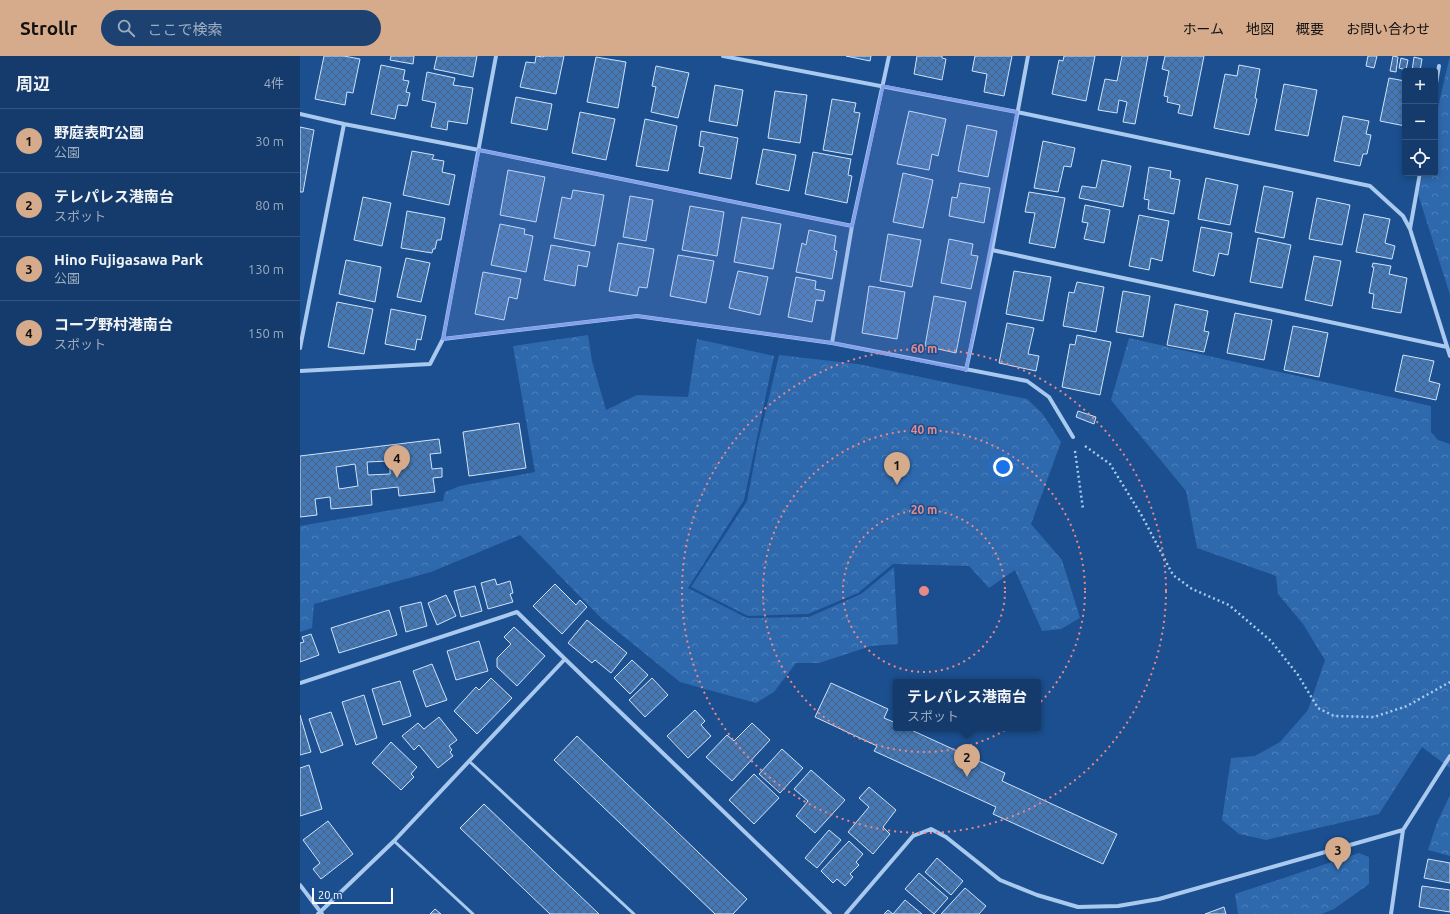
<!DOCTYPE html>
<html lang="ja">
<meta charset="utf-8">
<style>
:root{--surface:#143b6b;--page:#1d4271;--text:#f1f3f6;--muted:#9dadc1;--line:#33557e;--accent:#d6ab8b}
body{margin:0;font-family:Ubuntu,"Noto Sans JP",sans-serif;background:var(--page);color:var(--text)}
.controls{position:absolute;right:12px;top:12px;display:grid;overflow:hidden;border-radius:4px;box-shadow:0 2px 6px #0003}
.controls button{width:36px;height:36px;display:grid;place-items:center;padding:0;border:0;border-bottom:1px solid var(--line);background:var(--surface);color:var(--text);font:20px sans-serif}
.scale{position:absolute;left:12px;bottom:10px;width:81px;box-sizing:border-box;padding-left:4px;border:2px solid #fff;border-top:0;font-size:11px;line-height:14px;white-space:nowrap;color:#fff;-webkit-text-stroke:3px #1b4f8f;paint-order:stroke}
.you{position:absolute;left:703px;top:411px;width:14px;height:14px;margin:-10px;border:3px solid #fff;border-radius:50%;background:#1a73e8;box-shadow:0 0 0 6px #1a73e833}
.badge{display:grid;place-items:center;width:26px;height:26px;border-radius:50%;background:var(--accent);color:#111;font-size:13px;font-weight:700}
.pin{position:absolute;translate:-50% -33px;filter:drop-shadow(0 1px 2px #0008)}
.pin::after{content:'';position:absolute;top:21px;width:14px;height:12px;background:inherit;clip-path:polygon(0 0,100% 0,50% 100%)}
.popup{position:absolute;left:593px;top:623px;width:148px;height:52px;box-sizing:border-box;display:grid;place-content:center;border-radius:4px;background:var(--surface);filter:drop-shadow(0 1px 3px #0005);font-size:13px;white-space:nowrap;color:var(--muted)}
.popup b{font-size:15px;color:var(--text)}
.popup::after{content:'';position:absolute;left:50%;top:100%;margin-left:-8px;border:8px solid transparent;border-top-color:var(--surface)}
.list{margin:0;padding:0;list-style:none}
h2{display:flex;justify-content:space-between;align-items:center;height:52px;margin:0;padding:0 16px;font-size:17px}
h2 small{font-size:13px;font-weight:400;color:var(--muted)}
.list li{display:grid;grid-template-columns:26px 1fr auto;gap:12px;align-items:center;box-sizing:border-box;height:64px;padding:0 16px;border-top:1px solid var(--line)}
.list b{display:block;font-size:15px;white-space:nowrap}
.list p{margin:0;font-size:13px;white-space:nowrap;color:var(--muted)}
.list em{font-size:13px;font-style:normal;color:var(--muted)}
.icon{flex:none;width:22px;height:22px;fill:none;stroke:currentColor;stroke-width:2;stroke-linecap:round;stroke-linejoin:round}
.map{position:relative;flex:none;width:1150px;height:858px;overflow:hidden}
header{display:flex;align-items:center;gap:24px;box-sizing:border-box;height:56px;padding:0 20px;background:var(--accent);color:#111}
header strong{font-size:19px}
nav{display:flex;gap:22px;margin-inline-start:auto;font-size:14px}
.search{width:280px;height:36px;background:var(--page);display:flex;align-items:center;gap:10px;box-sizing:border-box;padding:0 14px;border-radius:22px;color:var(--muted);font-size:15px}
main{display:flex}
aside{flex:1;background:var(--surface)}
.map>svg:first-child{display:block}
.forest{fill:url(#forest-crowns)}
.building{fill:url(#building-cross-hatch);stroke:#cfe3fa;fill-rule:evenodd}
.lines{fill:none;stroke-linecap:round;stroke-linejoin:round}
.path{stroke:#a9c9ee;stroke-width:2.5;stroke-dasharray:2 3;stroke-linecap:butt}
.service{stroke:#a9c9ee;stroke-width:3}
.minor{stroke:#a9c9ee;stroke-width:4}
.marked{fill:#839eea;fill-opacity:0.2;stroke:#839eea;stroke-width:3;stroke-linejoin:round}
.ring{fill:none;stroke:#e88989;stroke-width:2;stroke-dasharray:2 4}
.centre{fill:#e88989;stroke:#1b4f8f;stroke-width:2}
.ring-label{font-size:12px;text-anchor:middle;font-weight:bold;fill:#e88989;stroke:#1b4f8f;stroke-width:3;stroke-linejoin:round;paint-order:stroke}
</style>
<header>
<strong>Strollr</strong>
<div class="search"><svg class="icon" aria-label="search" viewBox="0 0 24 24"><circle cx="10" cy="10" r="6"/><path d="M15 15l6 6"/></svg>ここで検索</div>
<nav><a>ホーム</a><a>地図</a><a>概要</a><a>お問い合わせ</a></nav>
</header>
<main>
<aside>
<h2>周辺<small>4件</small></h2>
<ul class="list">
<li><span class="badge">1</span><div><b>野庭表町公園</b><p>公園</p></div><em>30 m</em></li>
<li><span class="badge">2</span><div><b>テレパレス港南台</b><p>スポット</p></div><em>80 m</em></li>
<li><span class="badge">3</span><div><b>Hino Fujigasawa Park</b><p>公園</p></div><em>130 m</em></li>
<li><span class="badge">4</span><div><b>コープ野村港南台</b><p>スポット</p></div><em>150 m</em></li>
</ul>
</aside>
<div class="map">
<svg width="1150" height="858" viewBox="0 0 1150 858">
<defs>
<pattern id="forest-crowns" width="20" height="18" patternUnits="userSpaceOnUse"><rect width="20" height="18" fill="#2e69ad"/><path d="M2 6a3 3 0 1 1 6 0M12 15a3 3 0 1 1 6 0" fill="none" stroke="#4d80b9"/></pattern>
<pattern id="building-cross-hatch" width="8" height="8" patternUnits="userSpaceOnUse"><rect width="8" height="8" fill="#4478b7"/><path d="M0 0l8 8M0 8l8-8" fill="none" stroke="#486282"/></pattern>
</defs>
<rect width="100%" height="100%" fill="#1b4f8f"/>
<!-- forest -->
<path class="forest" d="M1150 0V239L1118 138 1123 117H1135V64Z
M288 279 292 305 306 354 337 339 388 341 397 283 474 300 444 444 388 532 447 562 509 561 561 538 594 511 598 588 571 590 519 607H496L474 636 456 647 380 626 301 562 220 479 131 516 14 548 12 572 0 576V470L143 445 145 436 160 430 235 416 213 290Z
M829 282 1131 350V376L1138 384 1150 388V712L1122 691 1079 758 966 784 939 778 922 764 931 702 955 700 980 686 1008 654 1025 604 1003 568 978 538 976 520 897 492 886 435 811 344Z
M479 299 558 308 727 343 742 357 761 386 731 468 762 504 780 562 761 573 742 575 715 514 689 532 669 510 593 508 558 537 508 558 448 560 391 531 447 445 458 387Z
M1150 739V800L1128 794 1136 769Z
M1059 797 1069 801V828L1034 853 1022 858H938L935 838Z"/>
<!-- building -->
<path class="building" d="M24 0H44L60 3 53 37 47 36 45 49 15 43Z
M91 0H114L113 8 90 4Z
M137 0H177L173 21 134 13Z
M236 0 243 1 244 0H264L256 38 220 31 226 6 235 7Z
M546 0H571L570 5Z
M617 0H642V2L646 3 642 24 614 18Z
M675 0H712L704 40 684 36 687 18 672 15Z
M764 0H795L786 45 752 38 759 4 763 5Z
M822 0H848L835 68 823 66 827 46 819 44 817 57 798 54 805 23 817 25Z
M865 0H904L892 60 878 57 880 49 867 46 868 41 864 40 869 15 862 13Z
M1068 0H1077L1074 12 1066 10Z
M1093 0 1098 1 1096 16 1090 15Z
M296 1 326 6 318 52 287 46Z
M1114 1 1122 3 1120 15H1112Z
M1101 2 1108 4 1106 14 1099 12Z
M81 9 105 14 103 24 109 25 106 36 110 37 107 50 98 49 95 63 71 58Z
M939 9 960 13 955 42 957 43 949 79 914 72 925 18 937 20Z
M356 10 389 17 378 62 351 56 356 31 352 30Z
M127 16 155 22 153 29 173 32 167 68 148 65 147 74 131 71 136 47 122 44Z
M1089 22 1105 25V70L1080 65Z
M984 28 1017 34 1008 80 975 74Z
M415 29 443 34 437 70 409 65Z
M475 35 507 39 500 87 468 82Z
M216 41 252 48 247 74 211 67Z
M532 43 556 47 554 56 560 57 552 99 523 94Z
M609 55 646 63 638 100 632 98 629 114 597 108Z
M280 56 315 63 306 104 272 97Z
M1043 60 1069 65 1066 78 1071 79 1067 98H1063L1060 110 1034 105Z
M345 63 377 70 368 115 336 110Z
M667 69 697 75 688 121 658 115Z
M0 71 14 74 3 136H0Z
M401 75 438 82 431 123 399 117 404 91 399 90Z
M743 85 775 92 771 111 764 110 758 136 734 132Z
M463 93 496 99 489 135 456 128Z
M112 95 134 99 132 103 144 105 142 116 155 119 149 149 103 139Z
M513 96 551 103 548 119 552 120 547 147 505 138Z
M802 104 831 110 823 151 779 142 782 130 796 132Z
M849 111 871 115 870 122 880 124 874 158 848 153 849 144 844 143Z
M208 114 245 121 236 166 200 159Z
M603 117 633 124 623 172 593 166Z
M906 122 938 129 930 169 898 163Z
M660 127 690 132 684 167 649 160 652 141 657 142Z
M964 130 993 136 984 182 955 176Z
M273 134 304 139 295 190 254 182 262 141 271 143Z
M729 136 765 142 755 192 729 187 735 157 725 156Z
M330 140 353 144 346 185 323 181Z
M63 141 91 147 82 190 54 184Z
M1017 142 1050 149 1042 189 1009 183Z
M785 149 810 154 804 187 784 183 788 167 782 166Z
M390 150 424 156 417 200 382 194Z
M107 155 145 162 141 184H137L135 193H133L132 197 101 192Z
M1064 158 1090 163 1085 187 1095 190 1092 203 1056 196Z
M839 159 869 165 862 205 851 202 849 214 829 210Z
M442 161 481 168 473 213 434 206Z
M200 168 225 173 224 178 233 180 226 216 191 209Z
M901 171 932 177 928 199 919 197 914 220 893 215Z
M509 174 536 180 534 194 537 195 532 223 496 216 502 187 506 189Z
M588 178 621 184 612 231 580 225Z
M958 182 991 189 982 232 950 226Z
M649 183 673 188 671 199 678 200 671 233 641 227Z
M318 187 354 193 347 232 339 231 337 240 309 235Z
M251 189 290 196 287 211 278 209 275 230 244 224Z
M378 199 414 205 406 247 370 240Z
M1014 200 1041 205 1032 250 1005 244Z
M106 202 130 207 121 246 97 241Z
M46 204 81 211 75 246 39 238Z
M1073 207 1091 210 1089 218 1107 222 1101 257 1072 252 1074 238 1069 237 1074 211H1072Z
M438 215 468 221 460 259 429 252Z
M714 215 751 221 743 265 706 258Z
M183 216 221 223 217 243 209 241 204 264 175 258Z
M496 221 516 225 515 233 525 235 523 245 516 244 512 266 488 261Z
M777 226 804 231 796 276 763 270 769 236 774 237Z
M569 230 605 236 597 283 562 277Z
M823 235 850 240 843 281 816 276Z
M634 240 666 246 656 297 625 290Z
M37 246 73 253 64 298 28 291Z
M875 248 908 255 904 275 909 276 904 296 867 289Z
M91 253 126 260 121 284 117 283 115 294 85 288Z
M935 257 972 264 964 304 927 297Z
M707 267 734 272 728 298 739 300 736 315 699 307Z
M993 270 1028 277 1019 321 984 314Z
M777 279 811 286 800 339 762 331 770 288 775 289Z
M1103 299 1134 305 1129 325 1140 328 1136 344 1095 335Z
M778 355 796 361 794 368 776 361Z
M219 367 226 412 169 420 163 376Z
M139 383 141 397 130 398 132 413 142 412V421L133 422 135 436 99 440 98 431 71 434 72 449 31 453 30 441 15 443 17 459 0 461V400ZM90 405V418L68 419 67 406ZM55 408 58 430 39 433 36 411Z
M195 523 197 529 210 525 213 537 210 538 213 546 188 553 181 527Z
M255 528 276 549 280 544 287 551 262 578 233 550Z
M175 530 182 555 161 561 154 535Z
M146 539 156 560 137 569 128 547Z
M121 546 127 570 106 576 100 551Z
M89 554 97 579 39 597 31 572Z
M287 564 327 597 311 617 295 604 292 607 268 587Z
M214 571 245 600 217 630 197 611V602L211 588 204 581Z
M11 578 19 599 0 606V587L4 586 2 581Z
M179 585 188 615 156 624 147 595Z
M332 604 348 619 330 638 314 622Z
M132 608 147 644 126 651 113 615Z
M191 622 212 642 177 678 154 655 176 631 179 634Z
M352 622 368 639 345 661 329 644Z
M100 625 111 660 83 669 72 633Z
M531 627 588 653 584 662 596 667V672H607L705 717 702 725 817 778 803 808 693 758 696 751 574 695 577 690 515 661Z
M64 639 77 682 56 689 42 646Z
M395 654 405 665 401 669 411 680 388 702 367 680Z
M31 656 43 689 21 697 9 663Z
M0 659 11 696 0 699Z
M139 661 157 684 149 690 152 694 150 696 153 700 138 712 119 689 114 694 102 680 118 667 124 673Z
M452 667 470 684 432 725 406 701 427 679 434 685Z
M277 680 447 843 433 858H415L254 704Z
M91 686 117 711 111 718 114 721 101 734 72 707Z
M482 693 503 712 480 737 459 718Z
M9 709 22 753 0 760V712Z
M511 714 545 744 515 777 496 760 508 745 494 733Z
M454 718 479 742 454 768 429 744Z
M569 731 596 754 583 771 590 778 573 798 548 776 569 751 559 742Z
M184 748 299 858H250L160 772Z
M28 765 53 798 21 823 13 813 20 807 3 784Z
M529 774 541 784 517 812 505 802Z
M549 785 563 798 556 806 559 809 550 818 553 821 545 830 537 823 533 827 521 815Z
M637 802 663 825 651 839 625 816Z
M1128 803 1150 807V827L1124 822Z
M619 817 648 842 634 858 605 833Z
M1122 830 1150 834V856L1119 851Z
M665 832 686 850 679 858H641Z
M605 844 622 858H584L588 854 593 858Z
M924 851 926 858H905Z
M135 853 141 858H130Z"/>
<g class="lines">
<!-- path -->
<path class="path" d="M785 390 810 408 842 460 873 519 892 533 929 549 971 585 998 619 1018 652 1034 660 1074 661 1107 650 1150 626
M775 395 783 453"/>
<!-- service -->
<path class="service" d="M170 706 334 858
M94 785 173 858"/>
<!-- minor -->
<path class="minor" d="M423 0 717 56 1070 130 1103 160 1110 173 1150 300
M1135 33 1139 10
M0 58 44 68 179 94 552 170
M1110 173 1120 117
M692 194 1147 291
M143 283 337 260 532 287 727 325 749 341 773 381
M532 287 552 170 589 0
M0 292 44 68
M666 314 692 194 728 0
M0 315 130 308 143 283 196 0
M265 603 530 858
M0 627 217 556 265 603 94 785 18 858
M0 829 22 858
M546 858 613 780 631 773 646 781 700 824 737 839 778 851 818 850 859 843 1103 774
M1091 858 1103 774 1150 700"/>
</g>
<!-- marked area -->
<path class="marked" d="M583 30 717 56 666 314 532 287 337 260 143 283 179 94 552 170Z"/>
<!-- distance rings -->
<g class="ring">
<circle cx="624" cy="535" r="81"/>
<circle cx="624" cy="535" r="161"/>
<circle cx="624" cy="535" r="242"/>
</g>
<circle cx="624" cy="535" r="6" class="centre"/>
<g class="ring-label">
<text x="624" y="297">60 m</text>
<text x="624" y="378">40 m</text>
<text x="624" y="458">20 m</text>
</g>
</svg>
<div class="controls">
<button>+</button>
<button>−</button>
<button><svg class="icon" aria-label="locate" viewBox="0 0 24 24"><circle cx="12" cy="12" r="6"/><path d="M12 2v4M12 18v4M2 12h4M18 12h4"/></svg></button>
</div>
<div class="scale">20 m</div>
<div class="you"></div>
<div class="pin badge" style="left:597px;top:429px">1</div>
<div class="pin badge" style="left:667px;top:721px">2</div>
<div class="popup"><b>テレパレス港南台</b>スポット</div>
<div class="pin badge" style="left:1038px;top:814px">3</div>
<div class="pin badge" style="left:97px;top:422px">4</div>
</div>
</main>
